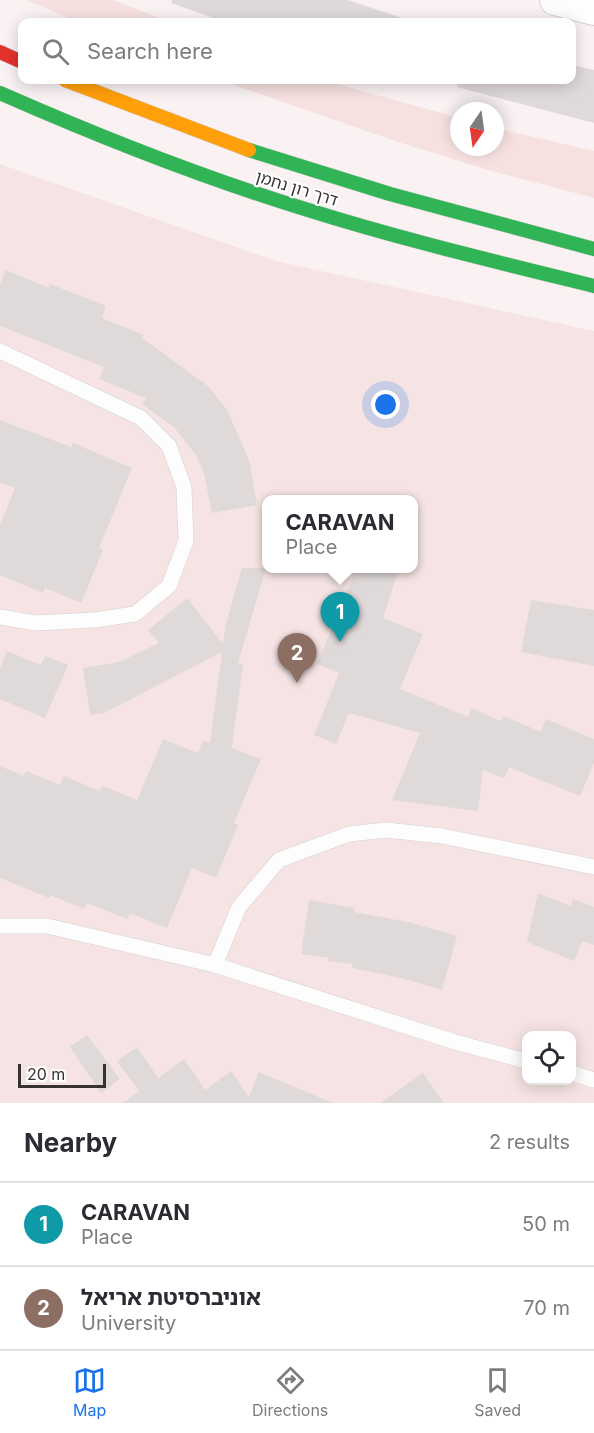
<!DOCTYPE html>
<meta charset="utf-8">
<style>
:root{--surface:#fff;--page:#f2f2f3;--text:#2b2b33;--muted:#7c7c81;--line:#e1e1e2;--accent:#1a73e8}
body{margin:0;font-family:Inter,"Noto Sans Hebrew",sans-serif;background:var(--page);color:var(--text)}
.controls{position:absolute;right:18px;bottom:18px;display:grid;overflow:hidden;border-radius:12px;box-shadow:0 3px 15px #0003}
.controls button{width:54px;height:54px;display:grid;place-items:center;padding:0;border:0;border-bottom:2px solid var(--line);background:var(--surface);color:var(--text);font:30px sans-serif}
.compass{position:absolute;left:450px;top:102px;width:54px;height:54px;border-radius:50%;background:var(--surface);box-shadow:0 3px 15px #0003;rotate:193deg}
.scale{position:absolute;left:18px;bottom:15px;width:88px;box-sizing:border-box;padding-left:6px;border:3px solid #373130;border-top:0;font-size:16px;line-height:21px;white-space:nowrap;color:#373130;-webkit-text-stroke:4px #fff;paint-order:stroke}
.you{position:absolute;left:386px;top:405px;width:21px;height:21px;margin:-15px;border:4px solid #fff;border-radius:50%;background:#1a73e8;box-shadow:0 0 0 9px #1a73e833}
.badge{display:grid;place-items:center;width:39px;height:39px;border-radius:50%;background:var(--accent);color:#fff;font-size:20px;font-weight:700}
.pin{position:absolute;translate:-50% -50px;filter:drop-shadow(0 2px 3px #0008)}
.pin::after{content:'';position:absolute;top:32px;width:21px;height:18px;background:inherit;clip-path:polygon(0 0,100% 0,50% 100%)}
.popup{position:absolute;left:262px;top:495px;width:156px;height:78px;box-sizing:border-box;display:grid;place-content:center;border-radius:12px;background:var(--surface);filter:drop-shadow(0 2px 4px #0005);font-size:20px;white-space:nowrap;color:var(--muted)}
.popup b{font-size:22px;color:var(--text)}
.popup::after{content:'';position:absolute;left:50%;top:100%;margin-left:-12px;border:12px solid transparent;border-top-color:var(--surface)}
.list{margin:0;padding:0;list-style:none}
h2{display:flex;justify-content:space-between;align-items:center;height:78px;margin:0;padding:0 24px;font-size:26px}
h2 small{font-size:20px;font-weight:400;color:var(--muted)}
.list li{display:grid;grid-template-columns:39px 1fr auto;gap:18px;align-items:center;box-sizing:border-box;height:84px;padding:0 24px;border-top:2px solid var(--line)}
.list b{display:block;font-size:22px;white-space:nowrap}
.list p{margin:0;font-size:20px;white-space:nowrap;color:var(--muted)}
.list em{font-size:20px;font-style:normal;color:var(--muted)}
.icon{flex:none;width:33px;height:33px;fill:none;stroke:currentColor;stroke-width:2;stroke-linecap:round;stroke-linejoin:round}
.map{position:relative;flex:none;width:594px;height:1103px;overflow:hidden}
.search{position:absolute;background:var(--surface);box-shadow:0 3px 15px #0003;left:18px;right:18px;top:18px;height:66px;display:flex;align-items:center;gap:15px;box-sizing:border-box;padding:0 21px;border-radius:12px;color:var(--muted);font-size:22px}
.sheet{height:246px;background:var(--surface)}
nav{display:flex;justify-content:space-around;align-items:center;box-sizing:border-box;height:84px;border-top:2px solid var(--line);background:var(--surface);font-size:16px;color:var(--muted)}
nav a{display:grid;justify-items:center;gap:3px}
nav .on{color:var(--accent)}
.map>svg:first-child{display:block}
.built{fill:#f6e4e4;fill-rule:evenodd}
.green{fill:#f6e0e0}
.building{fill:#e0d9d9}
.lines{fill:none;stroke-linecap:round;stroke-linejoin:round}
.lane-casing{stroke:#d7d0d0;stroke-width:16}
.street-casing{stroke:#d7d0d0;stroke-width:32}
.fast-casing{stroke:#d7d0d0;stroke-width:15}
.slow-casing{stroke:#d7d0d0;stroke-width:15}
.jam-casing{stroke:#d7d0d0;stroke-width:15}
.lane{stroke:#fefdfd;stroke-width:15}
.street{stroke:#fefdfd;stroke-width:30}
.fast{stroke:#30b455;stroke-width:14}
.slow{stroke:#ff9f0a;stroke-width:14}
.jam{stroke:#e5322d;stroke-width:14}
.labels{text-anchor:middle;dominant-baseline:central;stroke-width:4.5;stroke-linejoin:round;paint-order:stroke}
.street-label{font-size:16px;fill:#373130;stroke:#fff}
</style>
<div class="map">
<svg width="594" height="1103" viewBox="0 0 594 1103">
<rect width="100%" height="100%" fill="#faf2f2"/>
<!-- built -->
<path class="built" d="M0 164 276 261 594 331V1103H0ZM266 500H413V568H266ZM526 1036H572V1080H526Z"/>
<!-- green -->
<path class="green" d="M26 0H113L169 22H78Z
M220 80H323L459 118V147H495V128L594 151V198L488 170 395 141Z"/>
<!-- building -->
<path class="building" d="M172 0H348L402 18 401 22H225L171 3Z
M572 65 594 70V123L457 87 458 80H572Z
M6 270 49 288 50 284 106 306 102 318 144 335 142 338 208 386 227 410 249 460 257 505 212 513 204 473 196 455 174 427 142 404 146 398 99 379 104 367 0 326V284Z
M0 420 71 447 73 443 132 468 99 548 103 550 81 603 45 588 43 593 0 575V525L15 488 0 482Z
M242 568H266L238 663 243 664 232 748 261 759 234 823 238 825 216 878 192 868 167 928 130 913 127 919 87 903 84 909 50 895 49 898 0 878V766L24 776 26 771 60 785 64 776 100 791 102 786 137 800 163 739 198 753 203 740 210 743 222 652 104 713 90 715 83 668 119 662 159 643 148 630 187 598 223 644 226 624Z
M357 568H399L383 618 423 634 400 689 468 717 471 708 501 721 503 716 541 732 546 719 594 739V763L580 796 509 767 504 778 483 770 478 811 392 800 420 733 349 713 336 744 314 735 339 673 317 664Z
M531 600 594 610V666L521 652Z
M7 651 41 665 45 656 68 665 45 718 0 699V668Z
M538 893 570 906 573 899 594 907V945L582 941 574 961 527 942Z
M309 900 355 908 354 912 408 922 457 936 442 990 401 978 352 968 353 964 328 961 329 958 301 954Z
M87 1035 120 1079 101 1093 70 1047Z
M137 1047 158 1078 184 1059 205 1090 231 1071 249 1097 259 1072 333 1103H123L139 1091 117 1061Z
M423 1073 444 1103H380Z"/>
<g class="lines">
<!-- lane casing -->
<g class="lane-casing">
<path id="lane" d="M0 351 141 418 169 446 184 487 186 541 169 586 135 614 95 620 35 623 0 617
M0 926H47L215 965 455 1042 526 1061
M215 965 239 907 279 860 349 834 386 830 442 836 594 867
M572 1073 594 1080"/>
</g>
<!-- street casing -->
<g class="street-casing">
<path id="street" d="M555 0 594 10"/>
</g>
<!-- fast casing -->
<g class="fast-casing">
<path id="fast" d="M0 93C100 137 201 177 305 209 400 239 497 262 594 286
M249 150 390 194 594 249"/>
</g>
<!-- slow casing -->
<g class="slow-casing">
<path id="slow" d="M65 80 249 150"/>
</g>
<!-- jam casing -->
<g class="jam-casing">
<path id="jam" d="M0 52 22 62"/>
</g>
<!-- lane -->
<use href="#lane" class="lane"/>
<!-- street -->
<use href="#street" class="street"/>
<!-- fast -->
<use href="#fast" class="fast"/>
<!-- slow -->
<use href="#slow" class="slow"/>
<!-- jam -->
<use href="#jam" class="jam"/>
</g>
<g class="labels">
<!-- street labels -->
<g class="street-label">
<text transform="translate(297 188) rotate(17)">דרך רון נחמן</text>
</g>
</g>
</svg>
<div class="controls">
<button><svg class="icon" aria-label="locate" viewBox="0 0 24 24"><circle cx="12" cy="12" r="6"/><path d="M12 2v4M12 18v4M2 12h4M18 12h4"/></svg></button>
</div>
<svg class="compass" viewBox="-18 -18 36 36"><path d="M0-13l5 13h-10z" fill="#e53935"/><path d="M0 13l5-13h-10z" fill="#7c7c81"/></svg>
<div class="scale">20 m</div>
<div class="you"></div>
<div class="pin badge" style="left:340px;top:642px;background:#0f9aa8">1</div>
<div class="popup"><b>CARAVAN</b>Place</div>
<div class="pin badge" style="left:297px;top:683px;background:#8d6e63">2</div>
<div class="search"><svg class="icon" aria-label="search" viewBox="0 0 24 24"><circle cx="10" cy="10" r="6"/><path d="M15 15l6 6"/></svg>Search here</div>
</div>
<section class="sheet">
<h2>Nearby<small>2 results</small></h2>
<ul class="list">
<li><span class="badge" style="background:#0f9aa8">1</span><div><b>CARAVAN</b><p>Place</p></div><em>50 m</em></li>
<li><span class="badge" style="background:#8d6e63">2</span><div><b>אוניברסיטת אריאל</b><p>University</p></div><em>70 m</em></li>
</ul>
</section>
<nav>
<a class="on"><svg class="icon" aria-label="map" viewBox="0 0 24 24"><path d="M3 6l6-2 6 2 6-2v14l-6 2-6-2-6 2zM9 4v14M15 6v14"/></svg>Map</a>
<a><svg class="icon" aria-label="directions" viewBox="0 0 24 24"><path d="M12 3l9 9-9 9-9-9zM9 14v-3h6M13 9l2 2-2 2"/></svg>Directions</a>
<a><svg class="icon" aria-label="saved" viewBox="0 0 24 24"><path d="M7 4h10v16l-5-4-5 4z"/></svg>Saved</a>
</nav>
